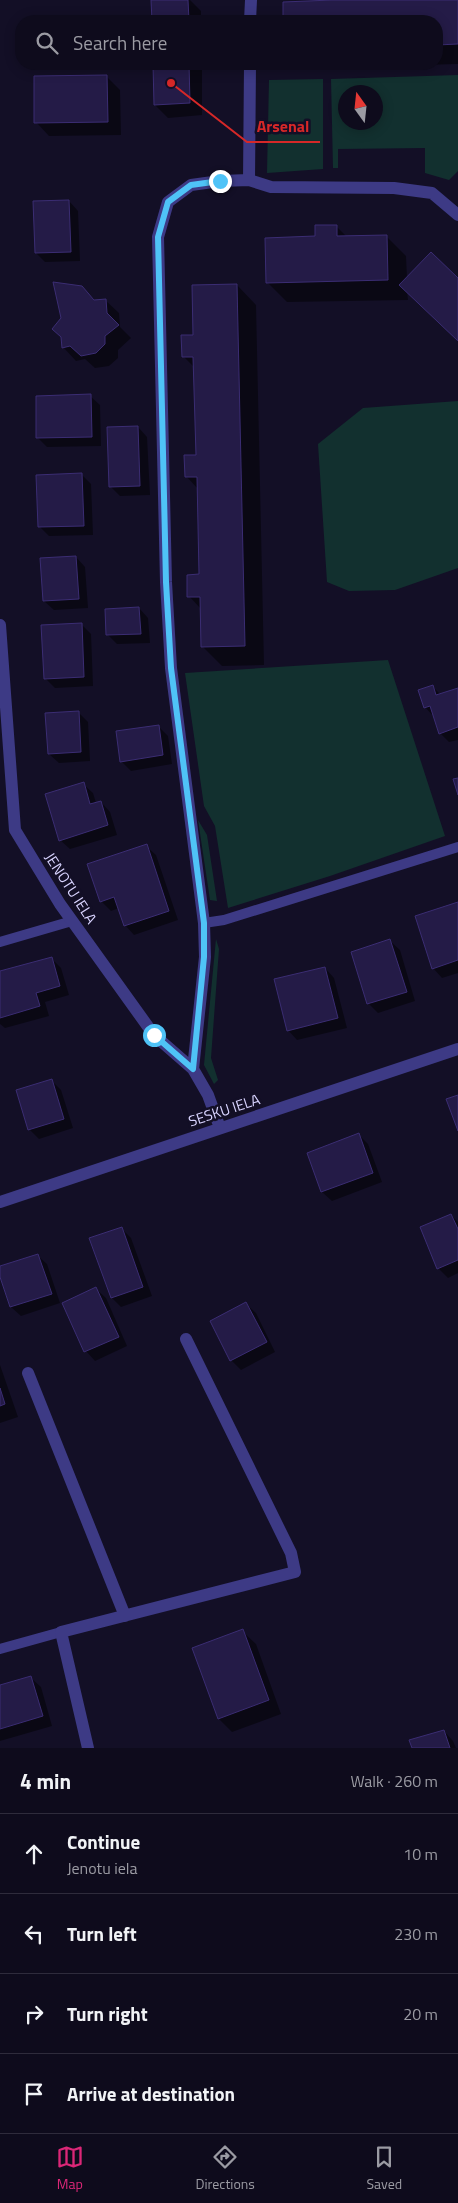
<!DOCTYPE html>
<meta charset="utf-8">
<style>
:root{--surface:#0e0b1c;--page:#1c1929;--text:#f1f3f6;--muted:#9b9ba3;--line:#2e2b3b;--accent:#db2777}
body{margin:0;font-family:"Titillium Web",sans-serif;background:var(--page);color:var(--text)}
.compass{position:absolute;left:338px;top:85px;width:45px;height:45px;border-radius:50%;background:var(--surface);box-shadow:0 2px 12px #0003;rotate:345deg}
.stop{position:absolute;width:15px;height:15px;margin:-11px;border:4px solid #4fc3f7;border-radius:50%;background:#fff}
.stop.end{background:#4fc3f7;border-color:#fff;box-shadow:0 1px 5px #0008}
.list{margin:0;padding:0;list-style:none}
h2{display:flex;justify-content:space-between;align-items:center;height:65px;margin:0;padding:0 20px;font-size:21px}
h2 small{font-size:16px;font-weight:400;color:var(--muted)}
.list li{display:grid;grid-template-columns:32px 1fr auto;gap:15px;align-items:center;box-sizing:border-box;height:80px;padding:0 20px;border-top:1px solid var(--line)}
.list b{display:block;font-size:19px;white-space:nowrap}
.list p{margin:0;font-size:16px;white-space:nowrap;color:var(--muted)}
.list em{font-size:16px;font-style:normal;color:var(--muted)}
.icon{flex:none;width:28px;height:28px;fill:none;stroke:currentColor;stroke-width:2;stroke-linecap:round;stroke-linejoin:round}
.map{position:relative;flex:none;width:458px;height:1748px;overflow:hidden}
.search{position:absolute;background:var(--surface);box-shadow:0 2px 12px #0003;left:15px;right:15px;top:15px;height:55px;display:flex;align-items:center;gap:12px;box-sizing:border-box;padding:0 18px;border-radius:20px;color:var(--muted);font-size:19px}
.sheet{height:385px;background:var(--surface)}
nav{display:flex;justify-content:space-around;align-items:center;box-sizing:border-box;height:70px;border-top:1px solid var(--line);background:var(--surface);font-size:14px;color:var(--muted)}
nav a{display:grid;justify-items:center;gap:2px}
nav .on{color:var(--accent)}
.map>svg:first-child{display:block}
.green{fill:#12302f;fill-rule:evenodd}
.shadow{fill:#0007}
.building{fill:#241b47;stroke:#3b2d73}
.lines{fill:none;stroke-linecap:round;stroke-linejoin:round}
.service{stroke:#3d3a85;stroke-width:10}
.minor{stroke:#3d3a85;stroke-width:12}
.route{stroke:#4fc3f7;stroke-width:6}
.labels{text-anchor:middle;dominant-baseline:central;stroke-width:5;stroke-linejoin:round;paint-order:stroke}
.street-label{font-size:15px;fill:#d9d4ff;stroke:#130f26}
.leader{fill:none;stroke:#d62828;stroke-width:2}
.callout-dot{fill:#d62828;stroke:#130f26;stroke-width:2}
.callout-label{font-size:16px;text-anchor:middle;font-weight:bold;fill:#d62828;stroke:#130f26;stroke-width:5;stroke-linejoin:round;paint-order:stroke}
</style>
<div class="map">
<svg width="458" height="1748" viewBox="0 0 458 1748">
<rect width="100%" height="100%" fill="#130f26"/>
<!-- green -->
<path class="green" d="M458 75V171L449 180 425 173V148L338 149V168H333L331 79ZM346 92H376V122H346Z
M323 79V169L267 173 269 80Z
M458 401V568L395 590 349 591 327 582 318 444 363 408Z
M388 660 445 836 330 876 228 908 215 826 204 806 185 673Z
M198 820 207 835 217 901 210 900Z
M216 939 219 949 211 1058 218 1080 214 1084 204 1065Z"/>
<!-- shadow -->
<path class="shadow" d="M153 0H190L201 11V21H153Z
M334 0H458V64L305 68 301 64H437V21H285L284 3Z
M154 64H202V115L168 118 155 105Z
M107 77 120 90 121 135 49 136 36 122Z
M69 201 78 211 80 261 45 262 36 253Z
M336 226 347 237 386 236 406 256 407 278 458 280V340L407 291 408 300 287 302 267 282 316 237Z
M237 285 256 305 264 665 222 666 202 646 201 609 189 596 200 575 198 489 186 476 197 456 195 368 183 356 194 336Z
M82 287 96 301 105 300 119 313 120 327 131 338 118 350V358L109 366 95 368 85 359 76 361 63 347Z
M90 396 100 405 101 446 47 447 38 438Z
M138 427 147 437 150 495 120 496 110 486Z
M82 475 91 484 93 535 49 536 39 526Z
M76 557 85 567 88 608 54 610 44 601Z
M139 608 148 618 150 643 117 644 108 635Z
M81 624 91 634 93 686 55 688 45 678Z
M433 687 441 695 458 690V740L449 742 440 733 434 717 425 707Z
M78 712 88 722 90 761 59 763 49 754Z
M158 726 168 736 172 764 131 771 121 761Z
M83 784 93 793 96 803 101 802 110 812 117 835 70 849 60 840Z
M146 846 156 855 178 920 134 935 125 925 119 908 111 911 101 901Z
M458 903V973L442 978 433 968Z
M390 941 400 950 415 1001 378 1013 368 1003Z
M51 958 61 968 69 995 45 1002 49 1016 5 1028 0 1024V972Z
M325 968 334 978 347 1028 297 1040 288 1030Z
M51 1080 61 1090 73 1128 39 1139 29 1129Z
M359 1135 368 1144 382 1182 332 1201 322 1192Z
M451 1215 458 1222V1273L448 1278 438 1268Z
M121 1228 131 1238 152 1296 121 1307 112 1298Z
M37 1255 47 1264 60 1303 21 1316 11 1307 0 1268Z
M96 1289 106 1298 127 1346 95 1361 86 1351Z
M246 1304 256 1313 275 1352 241 1370 231 1360Z
M0 1365 18 1417 0 1423Z
M242 1631 256 1644 281 1714 232 1732 219 1719 193 1649Z
M31 1678 41 1687 52 1726 0 1741V1687Z
M444 1731 453 1741 456 1748H413Z"/>
<!-- building -->
<path class="building" d="M151 0H188L189 21H152Z
M332 0H458V44L437 45V21H283V2Z
M153 64H189L190 103 154 105Z
M107 75 108 122 34 123V76Z
M69 200 71 252 35 253 33 201Z
M315 225H337V236L387 235 388 280 266 283 265 238 315 236Z
M431 252 458 278V341L399 285Z
M53 282 82 286 94 300 106 299 107 313 119 325 105 336V344L96 353 81 356 70 346 62 348 61 337 52 329 61 318Z
M237 284 245 646 201 647 200 597H187V575L199 574 197 477H185L184 455H196L193 357H182L181 335H193L192 285Z
M91 394 92 437 36 438V396Z
M138 426 140 486 109 487 107 427Z
M82 473 84 526 38 527 36 475Z
M76 556 79 599 43 601 40 558Z
M139 607 141 634 106 635 105 609Z
M82 623 84 677 44 679 41 625Z
M433 685 436 695 458 688V727L439 734 430 706 424 708 418 690Z
M79 711 81 752 48 754 45 713Z
M159 725 163 755 120 762 116 731Z
M458 778V795L453 779Z
M84 782 90 804 101 801 108 825 59 841 45 794Z
M147 844 169 911 124 926 114 897 100 902 87 864Z
M458 902V960L432 969 415 916Z
M390 939 407 992 367 1004 351 952Z
M52 957 60 986 36 993 40 1006 0 1018V971Z
M325 967 338 1018 287 1031 274 979Z
M52 1079 64 1119 28 1130 16 1090Z
M458 1095V1131L446 1099Z
M359 1133 373 1173 321 1192 307 1153Z
M451 1214 458 1229V1260L437 1269 420 1227Z
M122 1227 143 1287 111 1298 89 1238Z
M38 1254 52 1294 10 1307 0 1277V1266Z
M96 1287 119 1337 84 1352 62 1303Z
M246 1302 267 1342 230 1361 210 1321Z
M0 1388 5 1404 0 1406Z
M243 1629 269 1700 218 1719 192 1648Z
M31 1676 43 1716 0 1729V1685Z
M444 1730 450 1748H412L409 1740Z"/>
<g class="lines">
<!-- service -->
<path class="service" d="M204 923 224 920 458 847
M0 942 72 921
M0 1649 61 1632"/>
<!-- minor -->
<path class="minor" d="M250 21 251 0
M249 180 250 64
M0 625 15 830 60 904 154 1035 193 1069 208 1095 220 1128
M193 1069 205 957 204 923 171 668 166 582 158 237 168 202 191 185 220 181 249 180 271 187 394 188 432 193 458 215
M0 1202 458 1049
M28 1373 125 1616
M88 1748 61 1632 295 1572 291 1553 186 1339"/>
</g>
<g class="lines">
<!-- route -->
<path class="route" d="M154 1035 193 1069 204 957V923L171 668 166 582 158 237 168 202 191 185 220 181"/>
</g>
<g class="labels">
<!-- street labels -->
<g class="street-label">
<text transform="translate(71 888) rotate(57)">JENOTU IELA</text>
<text transform="translate(224 1110) rotate(-18)">SESKU IELA</text>
</g>
</g>
<!-- callouts -->
<path class="leader" d="M171 83L247 142H320"/>
<circle class="callout-dot" cx="171" cy="83" r="5"/>
<g class="callout-label">
<text x="283" y="132">Arsenal</text>
</g>
</svg>
<svg class="compass" viewBox="-18 -18 36 36"><path d="M0-13l5 13h-10z" fill="#e53935"/><path d="M0 13l5-13h-10z" fill="#9b9ba3"/></svg>
<div class="stop" style="left:154px;top:1035px"></div>
<div class="stop end" style="left:220px;top:181px"></div>
<div class="search"><svg class="icon" aria-label="search" viewBox="0 0 24 24"><circle cx="10" cy="10" r="6"/><path d="M15 15l6 6"/></svg>Search here</div>
</div>
<section class="sheet">
<h2>4 min<small>Walk · 260 m</small></h2>
<ul class="list">
<li><svg class="icon" aria-label="ahead" viewBox="0 0 24 24"><path d="M12 20V5M6 11l6-6 6 6"/></svg><div><b>Continue</b><p>Jenotu iela</p></div><em>10 m</em></li>
<li><svg class="icon" aria-label="left" viewBox="0 0 24 24"><path d="M17 20v-9H6M10 6l-5 5 5 5"/></svg><div><b>Turn left</b></div><em>230 m</em></li>
<li><svg class="icon" aria-label="right" viewBox="0 0 24 24"><path d="M7 20v-9h11M14 6l5 5-5 5"/></svg><div><b>Turn right</b></div><em>20 m</em></li>
<li><svg class="icon" aria-label="arrive" viewBox="0 0 24 24"><path d="M6 21V4h12l-3 4 3 4H6"/></svg><div><b>Arrive at destination</b></div></li>
</ul>
</section>
<nav>
<a class="on"><svg class="icon" aria-label="map" viewBox="0 0 24 24"><path d="M3 6l6-2 6 2 6-2v14l-6 2-6-2-6 2zM9 4v14M15 6v14"/></svg>Map</a>
<a><svg class="icon" aria-label="directions" viewBox="0 0 24 24"><path d="M12 3l9 9-9 9-9-9zM9 14v-3h6M13 9l2 2-2 2"/></svg>Directions</a>
<a><svg class="icon" aria-label="saved" viewBox="0 0 24 24"><path d="M7 4h10v16l-5-4-5 4z"/></svg>Saved</a>
</nav>
